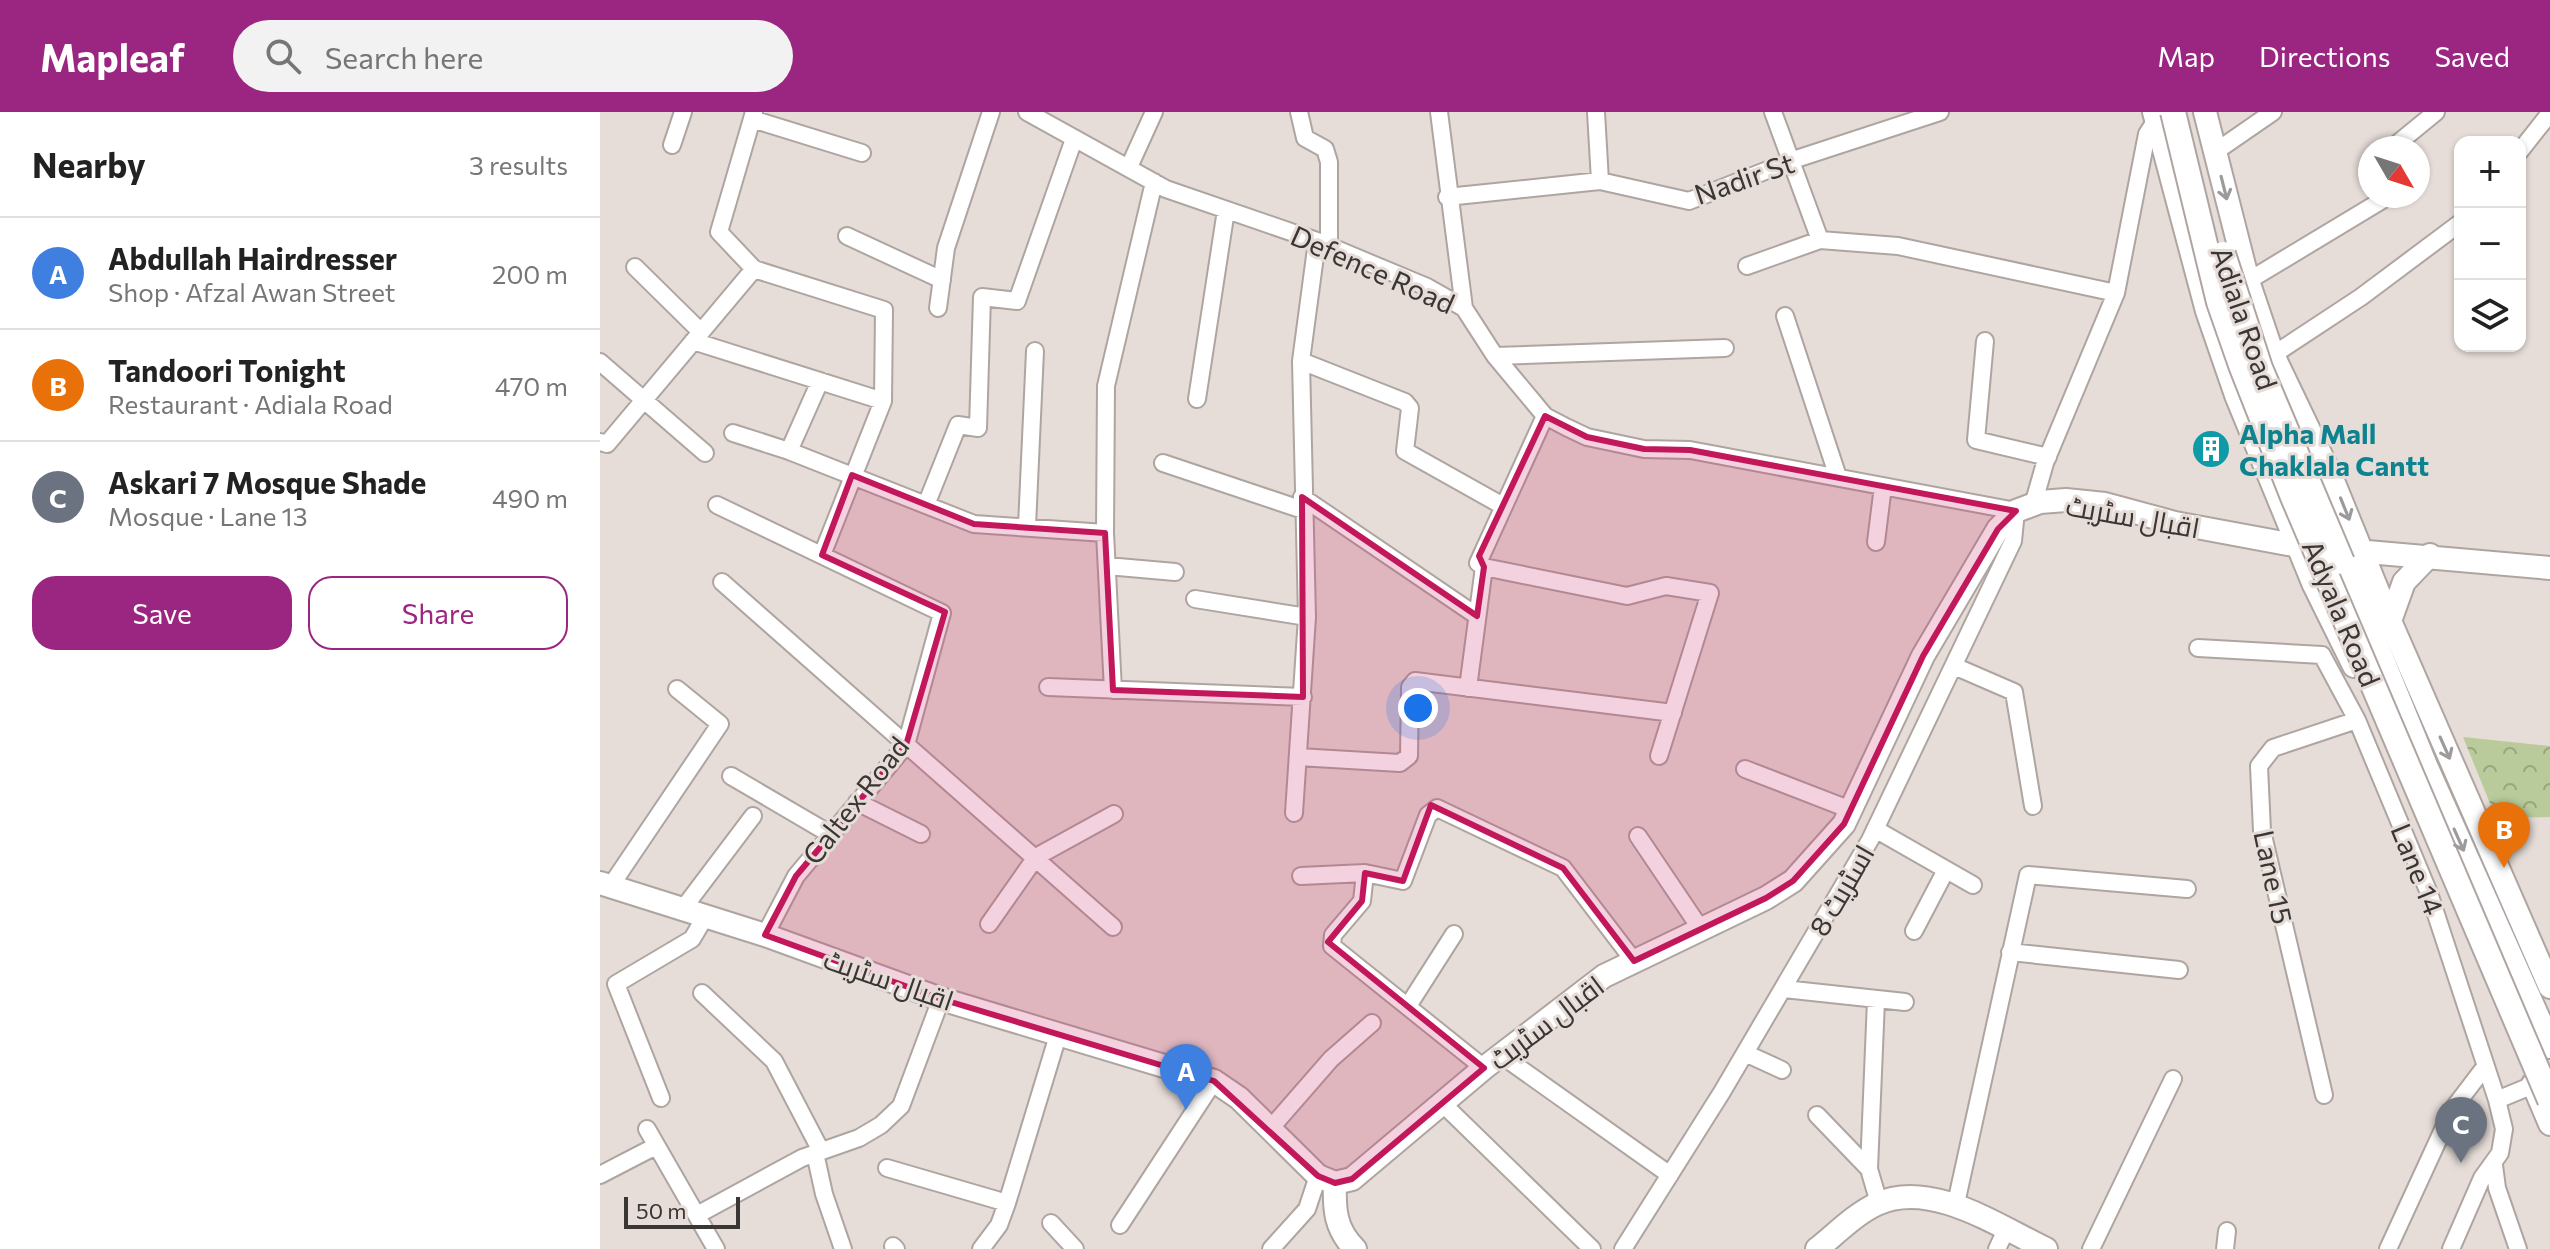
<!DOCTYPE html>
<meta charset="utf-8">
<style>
:root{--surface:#fff;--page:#f2f2f2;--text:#222;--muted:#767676;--line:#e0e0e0;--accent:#9b2681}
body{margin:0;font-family:Commissioner,Cairo,sans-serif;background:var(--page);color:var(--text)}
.controls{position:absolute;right:24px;top:24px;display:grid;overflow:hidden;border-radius:16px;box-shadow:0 2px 6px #0004}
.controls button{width:72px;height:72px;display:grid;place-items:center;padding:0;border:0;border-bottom:2px solid var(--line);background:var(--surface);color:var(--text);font:40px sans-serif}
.compass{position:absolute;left:1758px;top:24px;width:72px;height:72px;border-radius:50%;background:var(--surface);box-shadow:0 2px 6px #0004;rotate:129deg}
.scale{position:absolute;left:24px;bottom:20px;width:116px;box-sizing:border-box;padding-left:8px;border:4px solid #393634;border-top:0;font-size:22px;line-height:28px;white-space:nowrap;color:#393634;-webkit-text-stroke:6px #e6dcd8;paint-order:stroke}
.you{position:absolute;left:818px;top:596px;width:28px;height:28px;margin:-20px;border:6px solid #fff;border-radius:50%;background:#1a73e8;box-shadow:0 0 0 12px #1a73e833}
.badge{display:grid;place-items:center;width:52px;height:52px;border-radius:50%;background:var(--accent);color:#fff;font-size:26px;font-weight:700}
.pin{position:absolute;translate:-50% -66px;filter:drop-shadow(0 2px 4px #0008)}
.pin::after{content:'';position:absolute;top:42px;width:28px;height:24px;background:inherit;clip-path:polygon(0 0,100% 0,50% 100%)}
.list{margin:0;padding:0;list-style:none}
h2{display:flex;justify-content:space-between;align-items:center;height:104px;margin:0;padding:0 32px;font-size:34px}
h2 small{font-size:26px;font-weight:400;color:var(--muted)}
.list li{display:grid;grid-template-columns:52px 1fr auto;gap:24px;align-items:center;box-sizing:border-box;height:112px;padding:0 32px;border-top:2px solid var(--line)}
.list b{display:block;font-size:30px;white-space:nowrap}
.list p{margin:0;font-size:26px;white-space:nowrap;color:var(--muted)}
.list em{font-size:26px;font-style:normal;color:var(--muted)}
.actions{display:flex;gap:16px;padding:24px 32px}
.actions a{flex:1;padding:18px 0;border:2px solid var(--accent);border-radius:24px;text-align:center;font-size:28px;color:var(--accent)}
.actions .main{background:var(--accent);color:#fff}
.icon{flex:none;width:44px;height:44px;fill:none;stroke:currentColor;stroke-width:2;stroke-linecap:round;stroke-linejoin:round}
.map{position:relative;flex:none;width:1950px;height:1137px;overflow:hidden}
header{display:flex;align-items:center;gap:48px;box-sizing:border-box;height:112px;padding:0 40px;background:var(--accent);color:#fff}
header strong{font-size:38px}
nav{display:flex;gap:44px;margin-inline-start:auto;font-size:28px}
.search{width:560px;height:72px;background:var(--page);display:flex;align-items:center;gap:20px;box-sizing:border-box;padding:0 28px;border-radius:44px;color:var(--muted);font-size:30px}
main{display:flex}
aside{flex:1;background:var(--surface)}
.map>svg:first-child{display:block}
.park{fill:url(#park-crowns)}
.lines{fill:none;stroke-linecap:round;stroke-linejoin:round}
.street-casing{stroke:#aea5a1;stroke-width:20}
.secondary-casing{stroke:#aea5a1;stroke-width:26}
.primary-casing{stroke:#aea5a1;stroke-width:28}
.street{stroke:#fff;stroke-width:16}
.secondary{stroke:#fff;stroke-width:22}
.primary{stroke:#fff;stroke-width:24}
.primary-bridge-casing{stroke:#aea5a1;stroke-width:28;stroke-linecap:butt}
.primary-bridge{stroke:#fff;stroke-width:24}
.oneway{stroke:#9c9a9a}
.marked{fill:#c2185b;fill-opacity:0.2;stroke:#c2185b;stroke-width:6;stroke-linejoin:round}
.labels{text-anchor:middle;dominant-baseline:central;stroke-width:6;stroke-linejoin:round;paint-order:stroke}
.street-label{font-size:28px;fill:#393634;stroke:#e6dcd8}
.culture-label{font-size:28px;font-weight:bold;fill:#0d838f;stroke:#e6dcd8;text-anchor:start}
</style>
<header>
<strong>Mapleaf</strong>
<div class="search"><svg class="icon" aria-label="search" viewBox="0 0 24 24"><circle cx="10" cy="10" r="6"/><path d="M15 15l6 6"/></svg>Search here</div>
<nav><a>Map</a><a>Directions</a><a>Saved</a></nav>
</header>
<main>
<aside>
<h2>Nearby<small>3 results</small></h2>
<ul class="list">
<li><span class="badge" style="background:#3f7fe0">A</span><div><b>Abdullah Hairdresser</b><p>Shop · Afzal Awan Street</p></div><em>200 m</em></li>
<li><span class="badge" style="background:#e8710a">B</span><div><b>Tandoori Tonight</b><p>Restaurant · Adiala Road</p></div><em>470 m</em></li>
<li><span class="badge" style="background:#6b7280">C</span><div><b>Askari 7 Mosque Shade</b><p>Mosque · Lane 13</p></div><em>490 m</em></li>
</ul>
<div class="actions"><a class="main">Save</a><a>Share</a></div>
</aside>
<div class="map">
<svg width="1950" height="1137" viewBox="0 0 1950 1137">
<defs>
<pattern id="park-crowns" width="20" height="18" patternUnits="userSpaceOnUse" patternTransform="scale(2)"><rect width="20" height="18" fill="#b9cb9a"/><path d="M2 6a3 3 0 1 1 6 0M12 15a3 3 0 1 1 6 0" fill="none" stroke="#97a67e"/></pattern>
</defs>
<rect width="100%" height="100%" fill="#e6dcd8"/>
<!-- park -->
<path class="park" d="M1863 625 1950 634V705L1896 706Z"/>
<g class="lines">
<!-- street casing -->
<g class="street-casing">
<path id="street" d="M154 0 119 120 154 157 284 198 283 289 222 443
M427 0 566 77 717 129 827 175 864 196 895 244 945 304 966 315 987 325 1044 337 1090 338 1416 399 1413 429 1270 728 1122 980 1023 1137
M699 0 705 26 725 37 729 50V134
M839 0 864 196
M996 0 1000 69
M1173 0 1220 128
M152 7 262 41
M72 33 83 0
M1792 36 1836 0
M1920 39 1950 1
M1615 40 1673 0
M529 55 554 0
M847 85 1000 69 1089 89 1193 48 1340 0
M247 124 342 168
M1147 154 1220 128 1298 134 1516 181 1547 22 1556 8
M35 155 101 220
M1648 169 1789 84
M338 196 346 136 391 0
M1185 204 1238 365
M93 229 283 289
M1385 229 1376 328 1448 345
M1673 243 1761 185 1860 111
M895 244 1125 236
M701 249 805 290 810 296 805 339 903 394
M0 250 105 341
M597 287 626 98
M945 304 878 451 884 455 1027 484 1066 474 1110 481 1059 644
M133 321 189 339 374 412 505 421
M0 330 7 332 154 157
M189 339 220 269
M563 351 703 398
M702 385 877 504
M117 393 342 501 306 633 196 764 165 823
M326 393 358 313 378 316 382 185 417 189 474 27
M1433 393 1445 351 1516 181
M427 414 435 239
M1276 430 1283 374
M507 454 575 460
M122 470 513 815
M595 487 707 505
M1598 536 1722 543 1757 608 1829 781 1897 988 1933 973
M1354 554 1414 580 1433 694
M448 575 703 585
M868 576 884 455
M513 578 505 421 506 274 554 70
M698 645 800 651 809 644 810 575 815 569 1073 601
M1145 657 1251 698
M131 664 230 722
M257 690 321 722
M694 701 707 505 701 249 717 129
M1275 717 1373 773
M1038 724 1100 816
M765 761 803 769 828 703 837 696 963 756 1034 849
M701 764 765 761 762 789 733 823 732 834 884 956
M10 775 120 612 77 577
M82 798 153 704
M389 812 436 745 514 702
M1314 819 1346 758
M1410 840 1579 858
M1184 877 1305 890
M102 881 174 949 221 1039
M1276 888 1269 1057 1279 1091
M808 894 854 822
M1145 941 1182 958
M901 943 1070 1063
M1724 983 1662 719 1659 654 1673 636 1757 608
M61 986 16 872 92 827 105 805
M842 991 992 1137
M1217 1003 1269 1057
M47 1017 116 1137
M670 1017 731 947 772 911
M215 1041 224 1082 243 1137
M1894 1053 1897 1076 1918 1137
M287 1056 407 1091
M0 1063 56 1034
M1355 1096 1428 763 1587 777
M97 1103 202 1046 259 1026 281 1013 301 994 341 887
M451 1111 475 1137
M520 1113 614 969
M293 1134 296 1137
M381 1137 399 1113 407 1091 459 920
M671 1137 707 1097 718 1064
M1397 1137 1406 1118
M1491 1137 1573 967
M1625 1137 1627 1119
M1788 1137 1852 998 1884 956
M1851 1137 1882 1066 1900 1041 1904 1017 1897 988"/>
</g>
<!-- secondary casing -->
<g class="secondary-casing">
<path id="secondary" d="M1554 0 1607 199 1636 283 1714 473 1754 554
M1605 0 1648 169 1673 243 1731 364 1790 509 1950 875
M1790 509 1804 470 1830 443
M0 771 165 823 341 887 614 969 639 986 718 1064 735 1071 752 1067 884 956 1004 864 1166 786 1193 769 1244 712 1323 544 1398 417 1416 399 1440 390 1466 388 1505 392 1575 411 1699 434 1950 456
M1933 972 1950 1012
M735 1071C734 1097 735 1117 755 1137
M1217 1137C1236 1122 1255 1102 1277 1092 1330 1067 1398 1114 1446 1137"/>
</g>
<!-- primary casing -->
<g class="primary-casing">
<path id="primary" d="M1742 450 1826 656 1950 934"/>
</g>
<!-- street -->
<use href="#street" class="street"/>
<!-- secondary -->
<use href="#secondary" class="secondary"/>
<!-- primary -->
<use href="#primary" class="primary"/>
<!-- primary-bridge casing -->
<g class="primary-bridge-casing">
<path id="primary-bridge" d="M1573 0 1619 190 1641 253 1693 385 1950 988
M1623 142 1660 256 1742 450"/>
</g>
<!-- primary-bridge -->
<use href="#primary-bridge" class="primary-bridge"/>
</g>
<!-- one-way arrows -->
<defs><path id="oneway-shaft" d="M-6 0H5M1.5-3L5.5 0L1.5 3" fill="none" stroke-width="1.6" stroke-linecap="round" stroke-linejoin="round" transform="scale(2)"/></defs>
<g class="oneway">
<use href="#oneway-shaft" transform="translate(1624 76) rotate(76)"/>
<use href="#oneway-shaft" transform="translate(1745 397) rotate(68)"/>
<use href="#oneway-shaft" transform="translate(1845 636) rotate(66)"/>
<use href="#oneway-shaft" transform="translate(1859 728) rotate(66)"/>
</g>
<!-- marked area -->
<path class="marked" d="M945 304 987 325 1044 337 1090 338 1416 399 1398 417 1323 544 1244 712 1193 769 1166 786 1034 849 963 756 831 693 803 769 765 761 762 789 728 830 884 956 752 1067 735 1071 718 1064 614 969 341 887 165 823 196 764 306 633 345 500 222 443 252 363 374 412 505 421 513 578 703 585 702 385 877 504 884 455 879 444Z"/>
<!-- icons -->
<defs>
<g id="building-disc" transform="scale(2)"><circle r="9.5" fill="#0f9aa8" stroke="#e6dcd8"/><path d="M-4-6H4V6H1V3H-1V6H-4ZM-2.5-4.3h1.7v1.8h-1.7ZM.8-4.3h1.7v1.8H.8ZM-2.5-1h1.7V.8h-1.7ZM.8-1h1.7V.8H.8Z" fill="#fff"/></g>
</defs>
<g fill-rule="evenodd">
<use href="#building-disc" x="1611" y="337"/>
</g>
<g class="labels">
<!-- street labels -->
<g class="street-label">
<text transform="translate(1144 66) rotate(-19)">Nadir St</text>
<text transform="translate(773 157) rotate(24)">Defence Road</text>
<text transform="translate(1645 206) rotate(71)">Adiala Road</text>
<text transform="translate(1533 404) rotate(10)">اقبال سٹریٹ</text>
<text transform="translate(1742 501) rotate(67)">Adyala Road</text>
<text transform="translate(255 688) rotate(-52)">Caltex Road</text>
<text transform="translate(1818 757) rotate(68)">Lane 14</text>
<text transform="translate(1674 765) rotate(78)">Lane 15</text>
<text transform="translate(1241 778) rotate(-60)">اسٹریٹ 8</text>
<text transform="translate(289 867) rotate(19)">اقبال سٹریٹ</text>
<text transform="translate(946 910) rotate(-37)">اقبال سٹریٹ</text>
</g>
<!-- culture labels -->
<g class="culture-label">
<text x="1639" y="321">Alpha Mall<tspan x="1639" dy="32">Chaklala Cantt</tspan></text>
</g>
</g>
</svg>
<div class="controls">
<button>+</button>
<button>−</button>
<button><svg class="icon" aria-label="layers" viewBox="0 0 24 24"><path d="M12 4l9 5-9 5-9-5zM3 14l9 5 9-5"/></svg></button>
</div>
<svg class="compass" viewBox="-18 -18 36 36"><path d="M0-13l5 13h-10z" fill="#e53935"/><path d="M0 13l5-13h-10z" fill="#767676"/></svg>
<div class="scale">50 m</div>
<div class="you"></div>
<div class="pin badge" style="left:586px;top:998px;background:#3f7fe0">A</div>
<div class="pin badge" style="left:1904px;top:756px;background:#e8710a">B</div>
<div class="pin badge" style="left:1861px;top:1051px;background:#6b7280">C</div>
</div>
</main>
